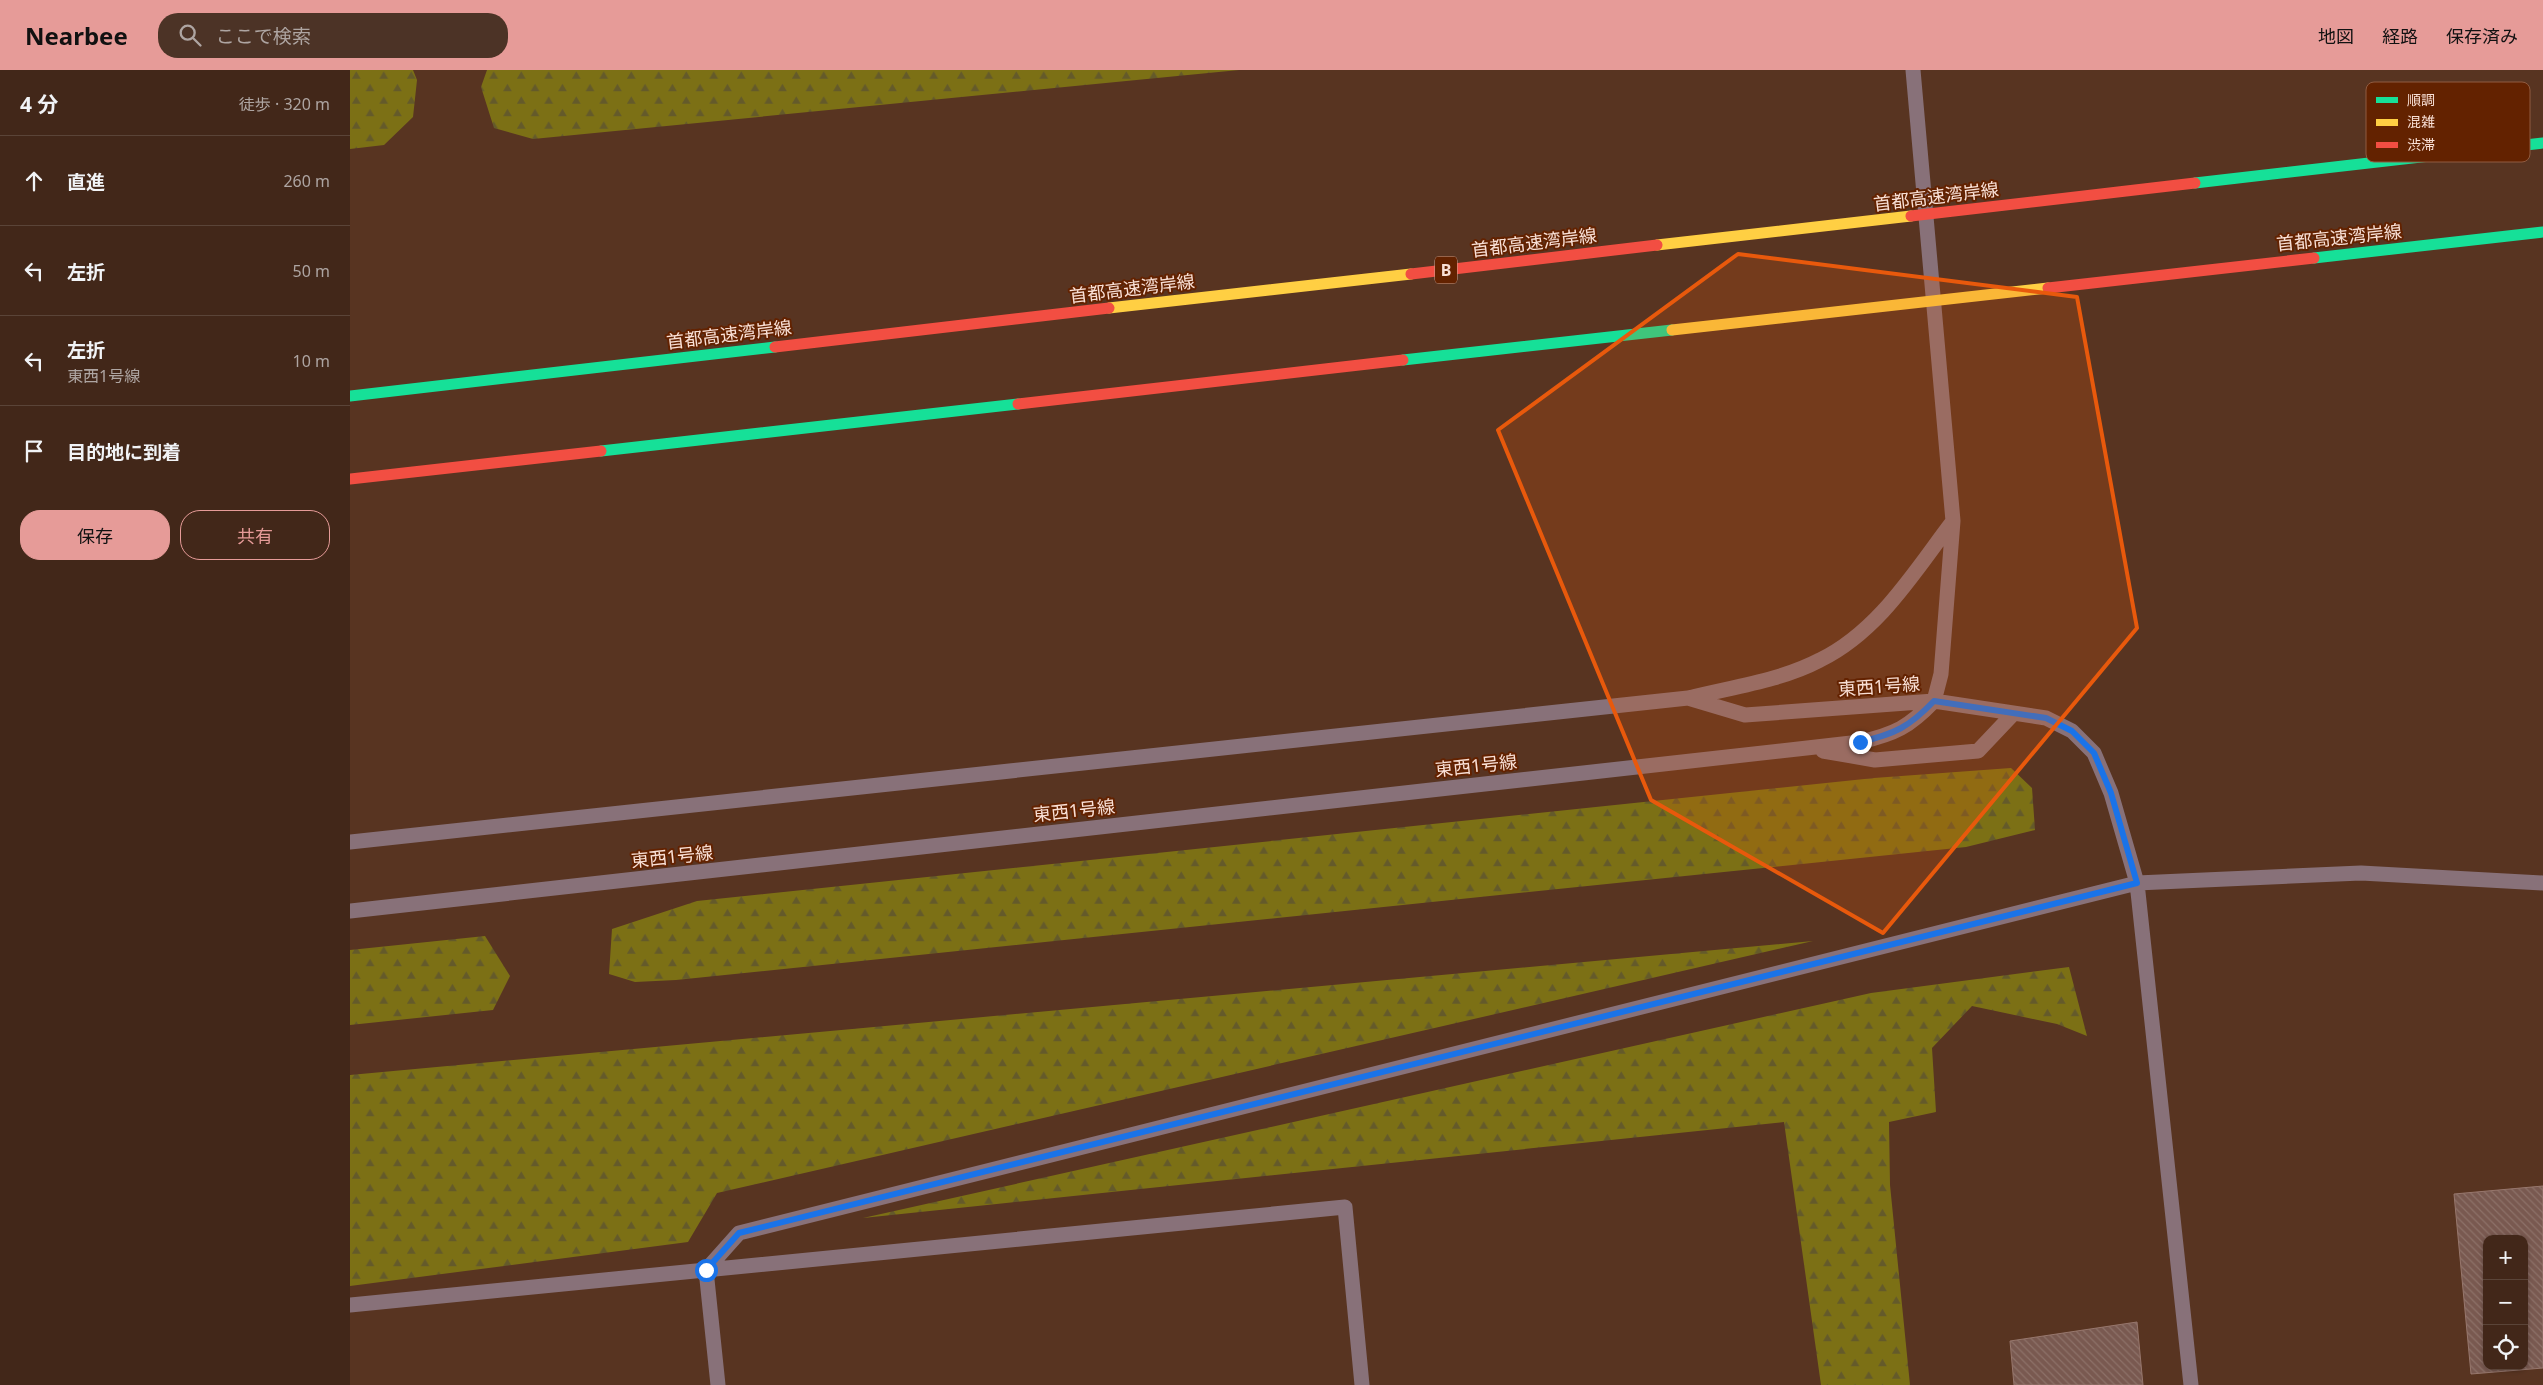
<!DOCTYPE html>
<html lang="ja">
<meta charset="utf-8">
<style>
:root{--surface:#422719;--page:#4c3326;--text:#f1f3f6;--muted:#aea5a2;--line:#5a4438;--accent:#e69b98}
body{margin:0;font-family:"Noto Sans","Noto Sans JP",sans-serif;background:var(--page);color:var(--text)}
.controls{position:absolute;right:15px;bottom:15px;display:grid;overflow:hidden;border-radius:10px;box-shadow:0 1px 4px #0004}
.controls button{width:45px;height:45px;display:grid;place-items:center;padding:0;border:0;border-bottom:1px solid var(--line);background:var(--surface);color:var(--text);font:25px sans-serif}
.stop{position:absolute;width:15px;height:15px;margin:-11px;border:4px solid #1a73e8;border-radius:50%;background:#fff}
.stop.end{background:#1a73e8;border-color:#fff;box-shadow:0 1px 5px #0008}
.list{margin:0;padding:0;list-style:none}
h2{display:flex;justify-content:space-between;align-items:center;height:65px;margin:0;padding:0 20px;font-size:21px}
h2 small{font-size:16px;font-weight:400;color:var(--muted)}
.list li{display:grid;grid-template-columns:32px 1fr auto;gap:15px;align-items:center;box-sizing:border-box;height:90px;padding:0 20px;border-top:1px solid var(--line)}
.list b{display:block;font-size:19px;white-space:nowrap}
.list p{margin:0;font-size:16px;white-space:nowrap;color:var(--muted)}
.list em{font-size:16px;font-style:normal;color:var(--muted)}
.actions{display:flex;gap:10px;padding:15px 20px}
.actions a{flex:1;padding:11px 0;border:1px solid var(--accent);border-radius:20px;text-align:center;font-size:18px;color:var(--accent)}
.actions .main{background:var(--accent);color:#111}
.icon{flex:none;width:28px;height:28px;fill:none;stroke:currentColor;stroke-width:2;stroke-linecap:round;stroke-linejoin:round}
.map{position:relative;flex:none;width:2193px;height:1315px;overflow:hidden}
header{display:flex;align-items:center;gap:30px;box-sizing:border-box;height:70px;padding:0 25px;background:var(--accent);color:#111}
header strong{font-size:24px}
nav{display:flex;gap:28px;margin-inline-start:auto;font-size:18px}
.search{width:350px;height:45px;background:var(--page);display:flex;align-items:center;gap:12px;box-sizing:border-box;padding:0 18px;border-radius:20px;color:var(--muted);font-size:19px}
main{display:flex}
aside{flex:1;background:var(--surface)}
.map>svg:first-child{display:block}
.forest{fill:url(#forest-firs)}
.building{fill:url(#building-back-hatch);stroke:#97776d;fill-rule:evenodd}
.lines{fill:none;stroke-linecap:round;stroke-linejoin:round}
.lane{stroke:#887179;stroke-width:15}
.fast-bridge{stroke:#16e098;stroke-width:11}
.slow-bridge{stroke:#ffcf43;stroke-width:11}
.jam-bridge{stroke:#f24e42;stroke-width:11}
.route{stroke:#1a73e8;stroke-width:6}
.marked{fill:#e8590c;fill-opacity:0.2;stroke:#e8590c;stroke-width:4;stroke-linejoin:round}
.labels{text-anchor:middle;dominant-baseline:central;stroke-width:4;stroke-linejoin:round;paint-order:stroke}
.shield{fill:#632200;stroke:#cca796;stroke-width:1}
.shield-label{font-size:16px;font-weight:bold;fill:#f9e0d6}
.street-label{font-size:18px;fill:#f9e0d6;stroke:#632200}
.key{fill:#632200;stroke:#905b40;stroke-width:1}
.key-label{font-size:14px;fill:#f9e0d6}
</style>
<header>
<strong>Nearbee</strong>
<div class="search"><svg class="icon" aria-label="search" viewBox="0 0 24 24"><circle cx="10" cy="10" r="6"/><path d="M15 15l6 6"/></svg>ここで検索</div>
<nav><a>地図</a><a>経路</a><a>保存済み</a></nav>
</header>
<main>
<aside>
<h2>4 分<small>徒歩 · 320 m</small></h2>
<ul class="list">
<li><svg class="icon" aria-label="ahead" viewBox="0 0 24 24"><path d="M12 20V5M6 11l6-6 6 6"/></svg><div><b>直進</b></div><em>260 m</em></li>
<li><svg class="icon" aria-label="left" viewBox="0 0 24 24"><path d="M17 20v-9H6M10 6l-5 5 5 5"/></svg><div><b>左折</b></div><em>50 m</em></li>
<li><svg class="icon" aria-label="left" viewBox="0 0 24 24"><path d="M17 20v-9H6M10 6l-5 5 5 5"/></svg><div><b>左折</b><p>東西1号線</p></div><em>10 m</em></li>
<li><svg class="icon" aria-label="arrive" viewBox="0 0 24 24"><path d="M6 21V4h12l-3 4 3 4H6"/></svg><div><b>目的地に到着</b></div></li>
</ul>
<div class="actions"><a class="main">保存</a><a>共有</a></div>
</aside>
<div class="map">
<svg width="2193" height="1315" viewBox="0 0 2193 1315">
<defs>
<pattern id="forest-firs" width="22" height="20" patternUnits="userSpaceOnUse" patternTransform="scale(1.25)"><rect width="22" height="20" fill="#7c7015"/><path d="M5 1l3.5 6h-7zM16 11l3.5 6h-7z" fill="#645a2a"/></pattern>
<pattern id="building-back-hatch" width="6" height="6" patternUnits="userSpaceOnUse" patternTransform="scale(1.25)"><rect width="6" height="6" fill="#795950"/><path d="M-1 5l2 2M0 0l6 6M5-1l2 2" fill="none" stroke="#8d7168"/></pattern>
</defs>
<rect width="100%" height="100%" fill="#583421"/>
<!-- forest -->
<path class="forest" d="M0 0H63L67 10 63 47 34 75 0 79Z
M137 0H889L183 69 144 58 131 17Z
M1661 698 1682 718 1685 760 1616 777 326 910 285 912 259 904 262 859 347 831 1524 708Z
M135 866 160 906 143 940 0 955V880Z
M1463 871 367 1123 338 1172 0 1216V1005Z
M1719 897 1737 966 1707 954 1622 936 1582 978 1586 1042 1539 1052 1540 1115 1560 1315H1471L1434 1052 513 1148 1521 923Z"/>
<!-- building -->
<path class="building" d="M2193 1116V1298L2121 1304 2104 1124ZM2137 1169H2174V1296H2137Z
M1787 1252 1793 1315H1664L1660 1271Z"/>
<g class="lines">
<!-- lane -->
<path class="lane" d="M1563 0 1603 451 1591 604 1584 631
M1339 628C1382 617 1430 611 1470 590 1529 561 1564 502 1603 451
M1473 681 1525 690 1628 681 1663 644
M0 772 1338 628 1395 645 1584 631 1696 648 1722 661 1744 683 1761 723 1787 813 1841 1315
M0 841 1510 672C1545 664 1559 657 1584 631
M0 1235 995 1137 1012 1315
M368 1315 356 1200 389 1163 1787 813 2011 803 2193 813"/>
<!-- fast-bridge -->
<path class="fast-bridge" d="M1845 113 2193 73
M1964 188 2193 162
M1053 290 1322 260
M0 326 425 277
M251 381 668 334"/>
<!-- slow-bridge -->
<path class="slow-bridge" d="M1307 175 1561 146
M759 238 1061 204
M1322 260 1698 218"/>
<!-- jam-bridge -->
<path class="jam-bridge" d="M1561 146 1845 113
M1061 204 1307 175
M1698 218 1964 188
M425 277 759 238
M668 334 1053 290
M0 409 251 381"/>
</g>
<g class="lines">
<!-- route -->
<path class="route" d="M356 1200 389 1163 1787 813 1761 723 1744 683 1722 661 1696 648 1584 631C1559 657 1545 664 1510 672"/>
</g>
<!-- marked area -->
<path class="marked" d="M1388 184 1727 227 1787 558 1533 863 1301 730 1148 360Z"/>
<g class="labels">
<!-- shield labels -->
<rect class="shield" x="1085" y="186.5" width="22" height="27" rx="4"/>
<g class="shield-label">
<text x="1096" y="200">B</text>
</g>
<!-- street labels -->
<g class="street-label">
<text transform="translate(1586 126) rotate(-7)">首都高速湾岸線</text>
<text transform="translate(1989 167) rotate(-6)">首都高速湾岸線</text>
<text transform="translate(1184 172) rotate(-7)">首都高速湾岸線</text>
<text transform="translate(782 218) rotate(-7)">首都高速湾岸線</text>
<text transform="translate(379 264) rotate(-7)">首都高速湾岸線</text>
<text transform="translate(1529 616) rotate(-4)">東西1号線</text>
<text transform="translate(1126 695) rotate(-6)">東西1号線</text>
<text transform="translate(724 740) rotate(-6)">東西1号線</text>
<text transform="translate(322 786) rotate(-6)">東西1号線</text>
</g>
</g>
<!-- legend -->
<rect x="2016" y="12" width="164" height="80" rx="8" class="key"/>
<rect x="2026" y="27" width="22" height="6" fill="#16e098"/>
<rect x="2026" y="49" width="22" height="7" fill="#ffcf43"/>
<rect x="2026" y="72" width="22" height="6" fill="#f24e42"/>
<g class="key-label">
<text x="2057" y="35">順調</text>
<text x="2057" y="57">混雑</text>
<text x="2057" y="80">渋滞</text>
</g>
</svg>
<div class="controls">
<button>+</button>
<button>−</button>
<button><svg class="icon" aria-label="locate" viewBox="0 0 24 24"><circle cx="12" cy="12" r="6"/><path d="M12 2v4M12 18v4M2 12h4M18 12h4"/></svg></button>
</div>
<div class="stop" style="left:356px;top:1200px"></div>
<div class="stop end" style="left:1510px;top:672px"></div>
</div>
</main>
